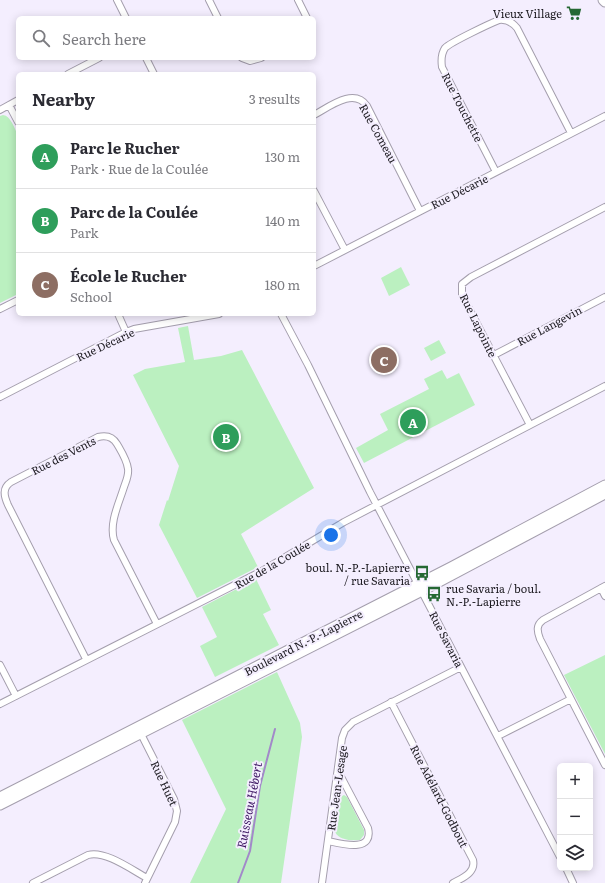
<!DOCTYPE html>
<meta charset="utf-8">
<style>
:root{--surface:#fff;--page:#f2f2f3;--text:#2b2b33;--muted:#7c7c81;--line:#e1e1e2;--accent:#256833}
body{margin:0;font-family:Literata,serif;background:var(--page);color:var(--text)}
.controls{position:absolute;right:12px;bottom:12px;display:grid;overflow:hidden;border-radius:6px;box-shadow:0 2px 10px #0003}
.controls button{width:36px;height:36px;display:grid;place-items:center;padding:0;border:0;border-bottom:1px solid var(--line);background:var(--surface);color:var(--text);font:20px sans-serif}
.you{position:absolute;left:331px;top:535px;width:14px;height:14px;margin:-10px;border:3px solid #fff;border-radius:50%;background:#1a73e8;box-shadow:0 0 0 6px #1a73e833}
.badge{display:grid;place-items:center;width:26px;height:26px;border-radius:50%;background:var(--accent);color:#fff;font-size:13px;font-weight:700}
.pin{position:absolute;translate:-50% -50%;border:2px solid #fff;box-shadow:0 1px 4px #0006}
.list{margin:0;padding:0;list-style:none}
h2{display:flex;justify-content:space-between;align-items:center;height:52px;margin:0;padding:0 16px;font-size:17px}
h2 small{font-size:13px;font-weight:400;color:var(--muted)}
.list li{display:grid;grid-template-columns:26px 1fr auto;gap:12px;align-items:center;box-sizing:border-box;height:64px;padding:0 16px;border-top:1px solid var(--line)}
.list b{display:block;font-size:15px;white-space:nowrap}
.list p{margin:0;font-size:13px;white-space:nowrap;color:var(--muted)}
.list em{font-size:13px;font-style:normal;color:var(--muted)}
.icon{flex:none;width:22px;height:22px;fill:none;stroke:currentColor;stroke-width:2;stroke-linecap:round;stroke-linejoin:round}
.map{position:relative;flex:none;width:605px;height:883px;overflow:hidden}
.search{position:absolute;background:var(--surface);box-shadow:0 2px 10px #0003;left:16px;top:16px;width:300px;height:44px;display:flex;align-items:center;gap:10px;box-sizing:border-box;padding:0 14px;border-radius:6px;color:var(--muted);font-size:15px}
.panel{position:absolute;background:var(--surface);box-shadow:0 2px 10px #0003;left:16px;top:72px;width:300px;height:244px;border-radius:6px}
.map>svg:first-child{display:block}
.green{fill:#bbf0c0}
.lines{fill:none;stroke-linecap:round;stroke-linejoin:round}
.stream{stroke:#a289c9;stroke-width:2}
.street-casing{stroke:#a49ead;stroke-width:8}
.secondary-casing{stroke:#a49ead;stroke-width:11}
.street{stroke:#fff;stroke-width:6}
.secondary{stroke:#fff;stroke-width:9}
.labels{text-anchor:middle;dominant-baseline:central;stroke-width:4;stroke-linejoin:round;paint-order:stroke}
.poi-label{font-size:11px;fill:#1c1a20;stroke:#f4eefe;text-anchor:end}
.street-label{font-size:11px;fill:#1c1a20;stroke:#f4eefe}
.water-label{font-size:12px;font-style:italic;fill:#3b1461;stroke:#f4eefe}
</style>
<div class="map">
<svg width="605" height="883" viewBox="0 0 605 883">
<rect width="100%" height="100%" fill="#f4eefe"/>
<!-- green -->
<path class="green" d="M3 115C11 116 14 128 18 135V294L0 303V116Z
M401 267 410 285 389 296 381 278Z
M188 326 194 360 221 356 242 350 314 488 241 534 258 567 197 598 159 525 167 500 168 501 179 466 133 375 145 369 185 362 178 328Z
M439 340 446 353 431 361 424 348Z
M442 370 447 379 459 373 475 405 364 463 356 448 388 430 380 414 429 389 424 379Z
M256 579 271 610 263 614 279 645 215 677 200 646 217 637 202 607Z
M605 655V754L564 675Z
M277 672 300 723 302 737 281 883H190L226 809 182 720Z
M344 795 347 797 364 830V835L360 840C351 841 339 840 335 832L338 801 340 797Z"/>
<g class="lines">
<!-- stream -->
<path class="stream" d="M238 883 250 851 260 786 275 729"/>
<!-- street casing -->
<g class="street-casing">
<path id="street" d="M117 0 126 18
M209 0 218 18
M298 0 307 18
M146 58 154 74
M242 58 250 61 261 58
M68 74 99 58
M9 105 18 122
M0 110 18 100
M314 115C329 107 354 87 367 106L420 211
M496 172 442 67C441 60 441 54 445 48 451 42 489 24 499 20 507 19 512 22 517 28L571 133
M314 191 345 250
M314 266 605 116
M0 309 18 300
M118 314 126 332
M281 314 308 365 370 492 560 857
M494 355 605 297
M0 397 126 332 134 329 219 314
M530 425 462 295V284L471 277 605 207
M605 586 543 620C536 625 537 631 540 639L605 765
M601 588 605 596
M86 659 8 505C4 496 2 488 11 482L98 437C106 435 113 437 117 444 121 451 127 460 128 469 129 475 126 481 124 487 119 503 109 523 114 540L157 624
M0 665 16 696
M391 702 473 860C476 873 462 878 453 883
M0 704 262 571 344 522 605 386
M139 730 174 799 177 811 175 822 145 883
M498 736 571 699
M328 841C342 844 374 853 368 828L338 771
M566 868 573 883
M33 883 88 855C105 850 132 870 147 878
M322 883 342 738 345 730 353 722 461 667"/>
</g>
<!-- secondary casing -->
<g class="secondary-casing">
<path id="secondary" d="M603 0 605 2
M0 797 451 567 605 485
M0 805 422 591 605 494"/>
</g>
<!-- street -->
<use href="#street" class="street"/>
<!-- secondary -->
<use href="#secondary" class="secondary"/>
</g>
<!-- icons -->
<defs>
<g id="supermarket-bare" transform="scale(1.2)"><path d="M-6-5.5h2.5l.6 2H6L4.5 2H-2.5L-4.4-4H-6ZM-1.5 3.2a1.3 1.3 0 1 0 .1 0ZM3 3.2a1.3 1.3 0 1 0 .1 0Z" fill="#256833" stroke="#f4eefe" stroke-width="2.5" paint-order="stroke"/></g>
<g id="bus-bare" transform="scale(1.2)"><path d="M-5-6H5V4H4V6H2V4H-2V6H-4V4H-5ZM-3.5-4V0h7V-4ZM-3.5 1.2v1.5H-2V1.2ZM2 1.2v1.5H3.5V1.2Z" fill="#256833" stroke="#f4eefe" stroke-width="2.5" paint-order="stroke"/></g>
</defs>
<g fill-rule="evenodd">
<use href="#supermarket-bare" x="574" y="13"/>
<use href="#bus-bare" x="422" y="573"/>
<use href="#bus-bare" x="434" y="594"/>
</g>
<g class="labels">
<!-- poi labels -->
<g class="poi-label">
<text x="562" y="13">Vieux Village</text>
<text x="410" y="567">boul. N.-P.-Lapierre<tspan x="410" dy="13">/ rue Savaria</tspan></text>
<text x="446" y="588" text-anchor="start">rue Savaria / boul.<tspan x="446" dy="13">N.-P.-Lapierre</tspan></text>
</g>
<!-- street labels -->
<g class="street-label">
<text transform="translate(463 107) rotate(63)">Rue Touchette</text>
<text transform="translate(379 133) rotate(61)">Rue Comeau</text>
<text transform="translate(459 191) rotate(-27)">Rue Décarie</text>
<text transform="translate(479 325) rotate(64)">Rue Lapointe</text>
<text transform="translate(549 325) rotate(-28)">Rue Langevin</text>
<text transform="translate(105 344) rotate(-25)">Rue Décarie</text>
<text transform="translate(63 455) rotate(-27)">Rue des Vents</text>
<text transform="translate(272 564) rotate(-30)">Rue de la Coulée</text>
<text transform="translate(447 639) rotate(63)">Rue Savaria</text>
<text transform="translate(303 642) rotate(-27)">Boulevard N.-P.-Lapierre</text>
<text transform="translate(165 783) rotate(65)">Rue Huet</text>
<text transform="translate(336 788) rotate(-82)">Rue Jean-Lesage</text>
<text transform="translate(440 796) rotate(63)">Rue Adélard-Godbout</text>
</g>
<!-- water labels -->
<g class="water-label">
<text transform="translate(249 805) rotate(-79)">Ruisseau Hébert</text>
</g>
</g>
</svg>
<div class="controls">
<button>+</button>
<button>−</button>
<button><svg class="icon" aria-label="layers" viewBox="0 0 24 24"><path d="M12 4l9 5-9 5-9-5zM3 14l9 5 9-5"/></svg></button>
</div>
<div class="you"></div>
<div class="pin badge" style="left:413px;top:422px;background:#2e9e5b">A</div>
<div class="pin badge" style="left:226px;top:437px;background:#2e9e5b">B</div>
<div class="pin badge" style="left:384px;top:360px;background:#8d6e63">C</div>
<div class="search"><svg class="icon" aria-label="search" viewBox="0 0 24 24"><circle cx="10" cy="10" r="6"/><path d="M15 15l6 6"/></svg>Search here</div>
<section class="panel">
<h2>Nearby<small>3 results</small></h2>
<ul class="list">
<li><span class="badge" style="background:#2e9e5b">A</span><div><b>Parc le Rucher</b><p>Park · Rue de la Coulée</p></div><em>130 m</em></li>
<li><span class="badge" style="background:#2e9e5b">B</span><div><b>Parc de la Coulée</b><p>Park</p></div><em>140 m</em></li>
<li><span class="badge" style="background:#8d6e63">C</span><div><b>École le Rucher</b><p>School</p></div><em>180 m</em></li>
</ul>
</section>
</div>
